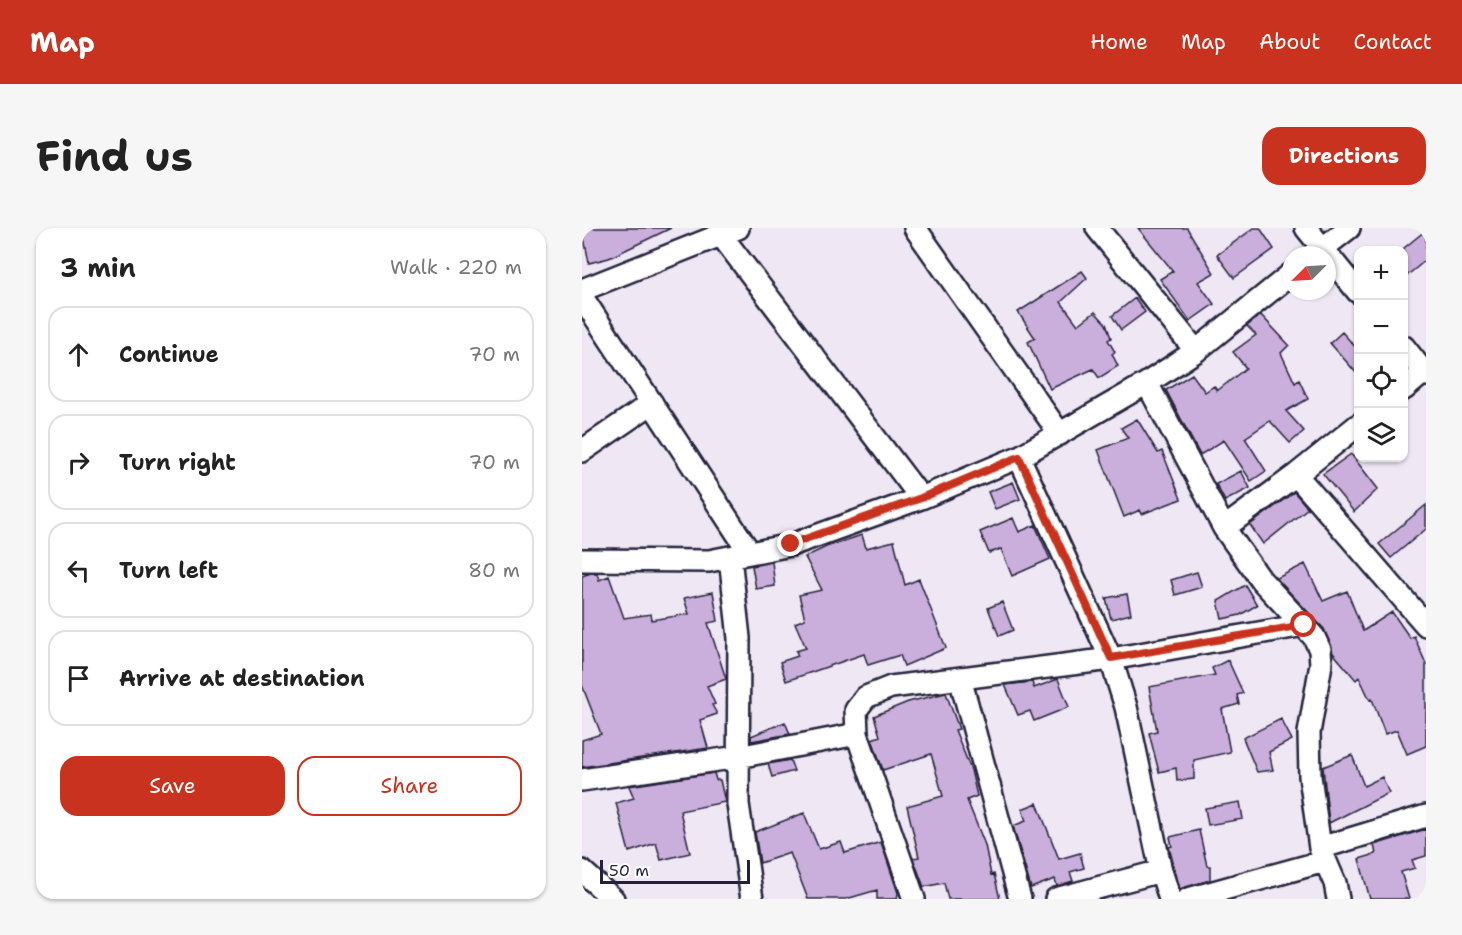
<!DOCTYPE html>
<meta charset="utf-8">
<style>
:root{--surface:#fff;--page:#f6f6f6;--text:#222;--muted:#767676;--line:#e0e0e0;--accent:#c8321e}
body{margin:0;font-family:"Shantell Sans",sans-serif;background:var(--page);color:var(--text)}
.controls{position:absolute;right:18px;top:18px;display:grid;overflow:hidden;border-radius:12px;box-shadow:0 2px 4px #0004}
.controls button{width:54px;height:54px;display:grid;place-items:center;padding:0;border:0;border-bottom:2px solid var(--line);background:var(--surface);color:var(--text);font:30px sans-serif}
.compass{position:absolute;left:700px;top:18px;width:54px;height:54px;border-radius:50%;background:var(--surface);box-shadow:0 2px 4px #0004;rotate:246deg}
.scale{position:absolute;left:18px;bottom:15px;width:150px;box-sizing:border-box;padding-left:6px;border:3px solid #22223b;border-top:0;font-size:16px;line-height:21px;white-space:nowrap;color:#22223b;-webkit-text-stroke:4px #fff;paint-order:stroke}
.stop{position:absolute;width:18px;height:18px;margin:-14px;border:4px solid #c8321e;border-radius:50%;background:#fff}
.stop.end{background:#c8321e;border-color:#fff;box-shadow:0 2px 6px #0008}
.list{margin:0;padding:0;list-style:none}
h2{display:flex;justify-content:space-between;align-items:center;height:78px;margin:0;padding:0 24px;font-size:26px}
h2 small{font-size:20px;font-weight:400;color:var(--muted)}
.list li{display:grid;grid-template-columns:39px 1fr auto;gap:18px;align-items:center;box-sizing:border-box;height:96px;margin:0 12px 12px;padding:0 12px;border:2px solid var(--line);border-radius:18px}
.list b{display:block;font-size:22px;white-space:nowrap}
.list em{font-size:20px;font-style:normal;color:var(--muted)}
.actions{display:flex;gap:12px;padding:18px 24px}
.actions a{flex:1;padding:14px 0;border:2px solid var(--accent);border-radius:18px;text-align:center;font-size:21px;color:var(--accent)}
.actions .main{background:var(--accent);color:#fff}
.icon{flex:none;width:33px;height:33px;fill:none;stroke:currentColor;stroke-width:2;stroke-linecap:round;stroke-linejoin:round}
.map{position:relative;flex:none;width:844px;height:671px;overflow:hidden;border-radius:18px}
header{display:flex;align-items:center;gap:36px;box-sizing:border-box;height:84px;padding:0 30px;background:var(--accent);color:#fff}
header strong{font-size:28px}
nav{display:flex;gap:33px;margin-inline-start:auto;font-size:21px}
.intro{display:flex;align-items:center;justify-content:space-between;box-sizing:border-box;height:144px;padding:0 36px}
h1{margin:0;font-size:42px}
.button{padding:15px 27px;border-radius:18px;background:var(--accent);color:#fff;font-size:21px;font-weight:700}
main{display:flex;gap:36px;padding:0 36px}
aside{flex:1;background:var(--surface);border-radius:18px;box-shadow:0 2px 4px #0004}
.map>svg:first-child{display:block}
.building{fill:#caaedb;stroke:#22223b;stroke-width:1.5}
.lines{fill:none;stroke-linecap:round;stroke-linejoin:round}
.minor-casing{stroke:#22223b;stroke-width:26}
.minor{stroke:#fff;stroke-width:21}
.route{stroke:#c8321e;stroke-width:8}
</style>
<header>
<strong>Map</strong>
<nav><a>Home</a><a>Map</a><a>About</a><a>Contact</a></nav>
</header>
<div class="intro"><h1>Find us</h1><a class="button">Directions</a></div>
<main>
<aside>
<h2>3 min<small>Walk · 220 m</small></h2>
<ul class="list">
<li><svg class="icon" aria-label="ahead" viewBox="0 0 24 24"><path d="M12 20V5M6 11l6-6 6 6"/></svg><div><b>Continue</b></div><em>70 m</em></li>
<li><svg class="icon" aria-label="right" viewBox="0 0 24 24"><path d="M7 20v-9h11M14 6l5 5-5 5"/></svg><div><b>Turn right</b></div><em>70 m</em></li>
<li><svg class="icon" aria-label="left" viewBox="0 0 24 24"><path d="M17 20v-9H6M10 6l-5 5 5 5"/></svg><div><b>Turn left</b></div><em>80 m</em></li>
<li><svg class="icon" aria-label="arrive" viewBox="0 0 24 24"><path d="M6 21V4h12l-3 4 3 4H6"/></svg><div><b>Arrive at destination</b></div></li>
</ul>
<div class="actions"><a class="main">Save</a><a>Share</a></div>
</aside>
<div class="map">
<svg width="844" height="671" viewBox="0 0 844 671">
<rect width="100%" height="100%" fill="#efe7f4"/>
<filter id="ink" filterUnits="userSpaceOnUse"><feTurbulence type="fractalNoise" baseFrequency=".0167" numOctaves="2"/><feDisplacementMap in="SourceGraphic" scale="12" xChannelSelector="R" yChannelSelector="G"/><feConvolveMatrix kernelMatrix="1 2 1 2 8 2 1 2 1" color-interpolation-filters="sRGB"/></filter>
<g filter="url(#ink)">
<!-- building -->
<path class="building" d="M0 0H89L27 30 7 35Z
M556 0H605L632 45 616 54 632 76 608 93 578 51 591 43Z
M672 0H678L692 21 652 50 635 27Z
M844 2V32L822 50V20Z
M500 43 505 50 479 74 496 97 513 84 524 96 529 110 526 112 533 124 530 126 536 138 517 150 511 141 468 161 446 114 453 110 436 84Z
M553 70 563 84 539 102 530 88Z
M679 87 707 117 699 125 713 155 717 152 726 171 704 183 722 203 708 215 688 193 663 210 684 243 669 253 642 212 618 227 584 162 610 146 623 164 632 158 635 163 664 140 651 124 674 107 665 98Z
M760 104 777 123V148L748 115Z
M555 191 576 225 580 223 599 271 560 286 558 282 542 289 516 222 546 210 539 200Z
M769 226 796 261 772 284 741 246Z
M659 243 668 260 643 273 634 256Z
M431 254 438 271 413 281 406 264Z
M712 264 726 280 681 316 668 297Z
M844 277V301L809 330 797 316Z
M431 290 437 304 453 297 468 331 430 348 419 321 407 325 398 304Z
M280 307 284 320 312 313 323 357 337 351 364 420 322 438 318 427 286 437 282 426 204 453 198 434 216 428 214 423 224 420 213 395 223 391 217 367 240 362 223 329 244 319Z
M190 334 193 358 174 361 170 338Z
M723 336 741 373 765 363 781 403 810 384 828 410 832 408 844 436V518L825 526 815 502 803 506 790 471 788 472 777 449 774 452 751 425 742 401 696 352 695 350Z
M615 344 620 359 593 367 589 352Z
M9 345H15L17 352 27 348 42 390 69 386 70 392 107 386 102 370 131 364 136 393 126 395 144 451 125 458 133 476 130 477 135 486 118 492 126 520 0 539V512L19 506 0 457V348Z
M663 357 675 377 658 387 640 391 636 373Z
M545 366 549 386 529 391 524 370Z
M420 374 431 402 417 408 406 380Z
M646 432 661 465 655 467 657 476 640 481 648 524 612 532V551L595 553 594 540 577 544 567 505 575 503 567 459 633 447 630 440Z
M476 451 487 479 452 493 448 483 436 487 423 457 450 454 452 460Z
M364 465 377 501 373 502 389 542 395 568 385 572 403 617 409 647 412 646 418 671H366L362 655 342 659 331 630 337 629 325 578 361 568 349 526 301 542 290 511 298 508 292 488 326 474Z
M699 491 710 512 687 524 691 542 675 544 661 510Z
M203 494 208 506 169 513V508Z
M770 527 782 558 800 549 807 565 747 595 741 539Z
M208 532 212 543 190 549 186 536Z
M132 545 134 552H138L143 574 98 583 108 625 79 632 74 615 47 624 34 575 52 570 47 558Z
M658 574 661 591 626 597 623 580Z
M455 575 477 631 498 625 502 640 488 644 491 653 475 658 473 651 449 660 431 598 444 593 440 581Z
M222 585 237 621 259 614 263 625 299 614 316 665 315 671H295V662L264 671H226L208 625 178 635 173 604Z
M844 601V628L830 632 833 640 819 644 827 671H788L777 631 794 626 792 617Z
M617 602 625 638H628V652L598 661 587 619 590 618 588 609Z"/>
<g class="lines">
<!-- minor casing -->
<g class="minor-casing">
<path id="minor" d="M333 0 478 206
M515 0 614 123
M724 0 776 64
M139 7 339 270
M732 27 767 0
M0 62 156 0
M0 69 168 325
M822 119 844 147
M565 155 642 300 679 352 732 409 738 422 739 436 727 505 728 548 738 620 753 655 756 671
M822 161 842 144
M0 223 70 175
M437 229 529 431 544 479 579 643 588 671
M714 247 844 397
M642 300 714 247 776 197
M148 329 157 410 156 576 170 671
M0 332 127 333 209 317 339 270 437 229 565 155 614 123 709 46
M378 450 438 671
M0 552 156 529 275 506
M738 620 844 588
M0 643 31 671
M332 671 275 506 274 482 284 469 309 459 529 431 722 397
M474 671 579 643
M606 671 743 633"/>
</g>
<!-- minor -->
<use href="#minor" class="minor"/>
</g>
</g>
<g class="lines" filter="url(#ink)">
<!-- route -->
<path class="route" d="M209 316 339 270 437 229 529 430 722 397"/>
</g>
</svg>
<div class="controls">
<button>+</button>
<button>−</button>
<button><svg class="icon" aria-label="locate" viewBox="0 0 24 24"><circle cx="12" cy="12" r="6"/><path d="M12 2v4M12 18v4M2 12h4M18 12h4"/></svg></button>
<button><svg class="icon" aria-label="layers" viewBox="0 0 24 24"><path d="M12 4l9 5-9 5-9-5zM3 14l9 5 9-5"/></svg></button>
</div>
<svg class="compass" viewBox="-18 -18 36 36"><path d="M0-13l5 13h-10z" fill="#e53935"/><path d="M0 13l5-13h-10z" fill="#767676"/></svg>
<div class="scale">50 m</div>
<div class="stop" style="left:722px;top:397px"></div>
<div class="stop end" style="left:209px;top:316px"></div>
</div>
</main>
